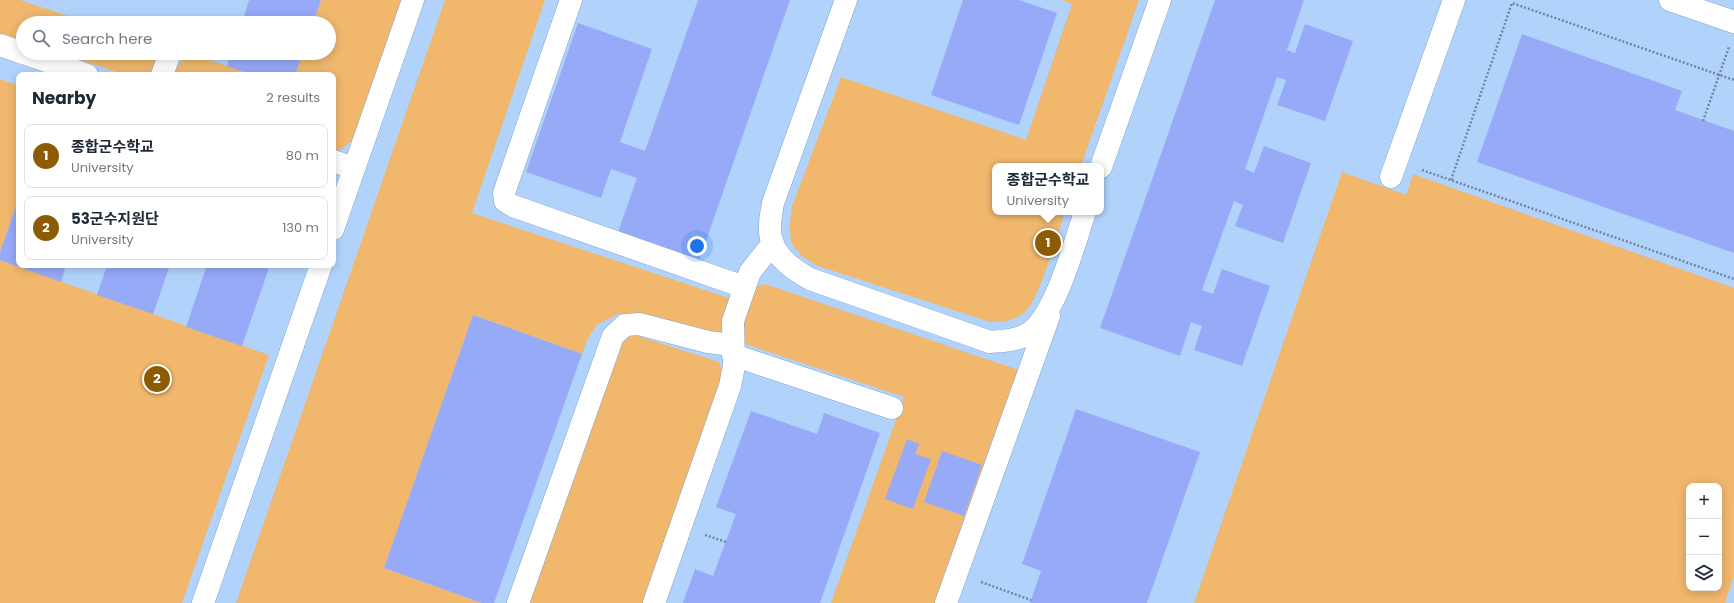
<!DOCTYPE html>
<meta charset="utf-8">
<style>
:root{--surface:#fff;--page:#f2f2f3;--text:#1f2937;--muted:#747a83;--line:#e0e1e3;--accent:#8c5b04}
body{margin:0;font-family:Poppins,"Noto Sans KR",sans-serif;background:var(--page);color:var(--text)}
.controls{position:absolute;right:12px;bottom:12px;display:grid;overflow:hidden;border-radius:8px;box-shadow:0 2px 10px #0003}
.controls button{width:36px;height:36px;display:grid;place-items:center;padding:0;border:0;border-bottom:1px solid var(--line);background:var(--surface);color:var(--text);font:20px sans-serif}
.you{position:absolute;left:697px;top:246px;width:14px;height:14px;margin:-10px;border:3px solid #fff;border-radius:50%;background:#1a73e8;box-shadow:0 0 0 6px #1a73e833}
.badge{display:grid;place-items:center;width:26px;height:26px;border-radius:50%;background:var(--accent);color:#fff;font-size:13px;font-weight:700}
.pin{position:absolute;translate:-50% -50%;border:2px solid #fff;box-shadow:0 1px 4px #0006}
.popup{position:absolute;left:992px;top:163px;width:112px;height:52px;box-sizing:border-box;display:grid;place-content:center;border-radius:8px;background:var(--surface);filter:drop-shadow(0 1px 3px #0005);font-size:13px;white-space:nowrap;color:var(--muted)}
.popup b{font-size:15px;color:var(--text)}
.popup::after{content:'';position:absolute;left:50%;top:100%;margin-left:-8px;border:8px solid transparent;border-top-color:var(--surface)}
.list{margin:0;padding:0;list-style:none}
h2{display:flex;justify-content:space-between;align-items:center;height:52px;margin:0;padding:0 16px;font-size:17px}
h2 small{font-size:13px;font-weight:400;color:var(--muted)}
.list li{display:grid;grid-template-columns:26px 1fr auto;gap:12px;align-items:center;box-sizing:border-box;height:64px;margin:0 8px 8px;padding:0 8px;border:1px solid var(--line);border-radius:8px}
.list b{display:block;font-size:15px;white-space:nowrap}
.list p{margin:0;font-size:13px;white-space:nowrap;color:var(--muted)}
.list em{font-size:13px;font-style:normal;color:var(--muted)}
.icon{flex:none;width:22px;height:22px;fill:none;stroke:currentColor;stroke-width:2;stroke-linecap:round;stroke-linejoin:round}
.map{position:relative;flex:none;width:1734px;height:603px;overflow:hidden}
.search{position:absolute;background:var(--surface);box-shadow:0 2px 10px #0003;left:16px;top:16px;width:320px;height:44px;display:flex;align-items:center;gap:10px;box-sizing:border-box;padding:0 14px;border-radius:22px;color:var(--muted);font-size:15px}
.panel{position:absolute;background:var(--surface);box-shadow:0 2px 10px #0003;left:16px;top:72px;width:320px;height:196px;border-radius:8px}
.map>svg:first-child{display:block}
.built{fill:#b1d3fb;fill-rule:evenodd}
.green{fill:#f0b76d;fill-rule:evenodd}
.building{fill:#97aaf8}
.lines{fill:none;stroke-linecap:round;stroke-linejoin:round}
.minor-casing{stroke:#80a4ce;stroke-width:23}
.path{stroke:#73869b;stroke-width:2.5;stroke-dasharray:2 2;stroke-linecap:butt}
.minor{stroke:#fff;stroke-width:22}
</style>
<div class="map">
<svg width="1734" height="603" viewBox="0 0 1734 603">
<rect width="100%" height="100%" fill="#c5dbf6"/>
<!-- built -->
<path class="built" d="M0 0H1734V603H0ZM23 23H329V53H23ZM19 75H333V265H19ZM995 166H1101V212H995ZM1689 486H1719V588H1689Z"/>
<!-- green -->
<path class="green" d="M0 0H20L89 23H23V41L0 34Z
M321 0H405L358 136 340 150H333V75H295L303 53H329V23H313Z
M445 0H545L472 213 732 299 720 337 653 315 618 314 597 325 588 338 582 354 473 315 384 568 482 603H236Z
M1062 0H1139L1081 166H995V212H1065C1058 233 1039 300 1025 312 1014 321 1004 322 990 322L818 266 803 257 792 245 789 229 792 206 841 77 1026 140 1072 4Z
M59 53H156L157 55 151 75H126Z
M195 55 253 75H173L183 58Z
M0 79 19 86V197L0 252Z
M1342 172 1406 195 1413 174 1734 288V576L1725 603H1194ZM1689 486H1719V588H1689Z
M0 260 269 355 182 603H0Z
M765 284 1022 371 940 603H831L904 397 745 344 739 334 755 287Z
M632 334 719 362 724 376 644 603H530L622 340Z"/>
<!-- building -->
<path class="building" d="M249 0H321L313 23H242Z
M698 0H790L698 264 617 235 637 178 611 169 601 198 526 172 578 23 652 49 620 142 645 151Z
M963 0H1019L1057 13 1019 125 931 95Z
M1215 0H1304L1287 50 1295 53 1305 24 1353 41 1325 121 1277 105 1286 80 1277 77 1245 169 1254 173 1264 146 1311 163 1283 243 1235 226 1243 205 1234 201 1202 290 1213 294 1222 269 1270 286 1242 366 1194 350 1202 326 1191 322 1180 356 1100 328Z
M1522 34 1682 91 1675 110 1734 131V253L1477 162Z
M231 53H303L295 75H253L227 66Z
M19 198V265H66L61 282 0 260V252Z
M107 265H170L153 314 97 295Z
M207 265H270L242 346 186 327Z
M473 315 582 354 494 603H482L384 568Z
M1076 409 1200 452 1147 603H1030L1041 571 1022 564Z
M751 411 817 434 824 413 880 433 820 603H683L695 569 713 576 736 514 716 507Z
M907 439 919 444 915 454 931 459 913 509 885 499Z
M942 451 982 465 964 516 924 502Z"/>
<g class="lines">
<!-- minor casing -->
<g class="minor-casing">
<path id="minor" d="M571 0 504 193 505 201 513 206 744 287
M846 0 773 203C772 210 770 218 770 225 768 252 789 267 810 279L990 342C1002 341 1015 341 1026 335 1055 319 1074 244 1085 212
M1670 0 1734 22
M0 45 23 53
M24 53 87 75
M162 75 170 53
M333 161 354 168
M1101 167 1160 0
M1391 177 1454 0
M333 229 413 0
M733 355 892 408
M203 603 321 265
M518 603 613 336 625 325 639 324 708 342 732 345
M654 603 730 386 734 366 733 321 750 272 773 243
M946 603 1049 316"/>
</g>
<!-- path -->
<path class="path" d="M1703 121 1729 47
M1422 170 1734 279
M1451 180 1512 3 1734 80
M705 535 726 542
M981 582 1031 600"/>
<!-- minor -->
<use href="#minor" class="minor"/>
</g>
</svg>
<div class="controls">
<button>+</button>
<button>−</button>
<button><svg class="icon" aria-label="layers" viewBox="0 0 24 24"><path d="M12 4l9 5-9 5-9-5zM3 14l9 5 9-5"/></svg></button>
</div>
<div class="you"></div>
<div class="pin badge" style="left:1048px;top:243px">1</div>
<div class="popup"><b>종합군수학교</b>University</div>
<div class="pin badge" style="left:157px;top:379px">2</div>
<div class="search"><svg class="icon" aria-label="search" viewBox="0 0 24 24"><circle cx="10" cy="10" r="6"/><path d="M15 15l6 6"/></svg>Search here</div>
<section class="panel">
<h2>Nearby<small>2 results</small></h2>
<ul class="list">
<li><span class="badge">1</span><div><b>종합군수학교</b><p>University</p></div><em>80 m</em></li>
<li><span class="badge">2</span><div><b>53군수지원단</b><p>University</p></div><em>130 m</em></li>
</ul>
</section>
</div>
